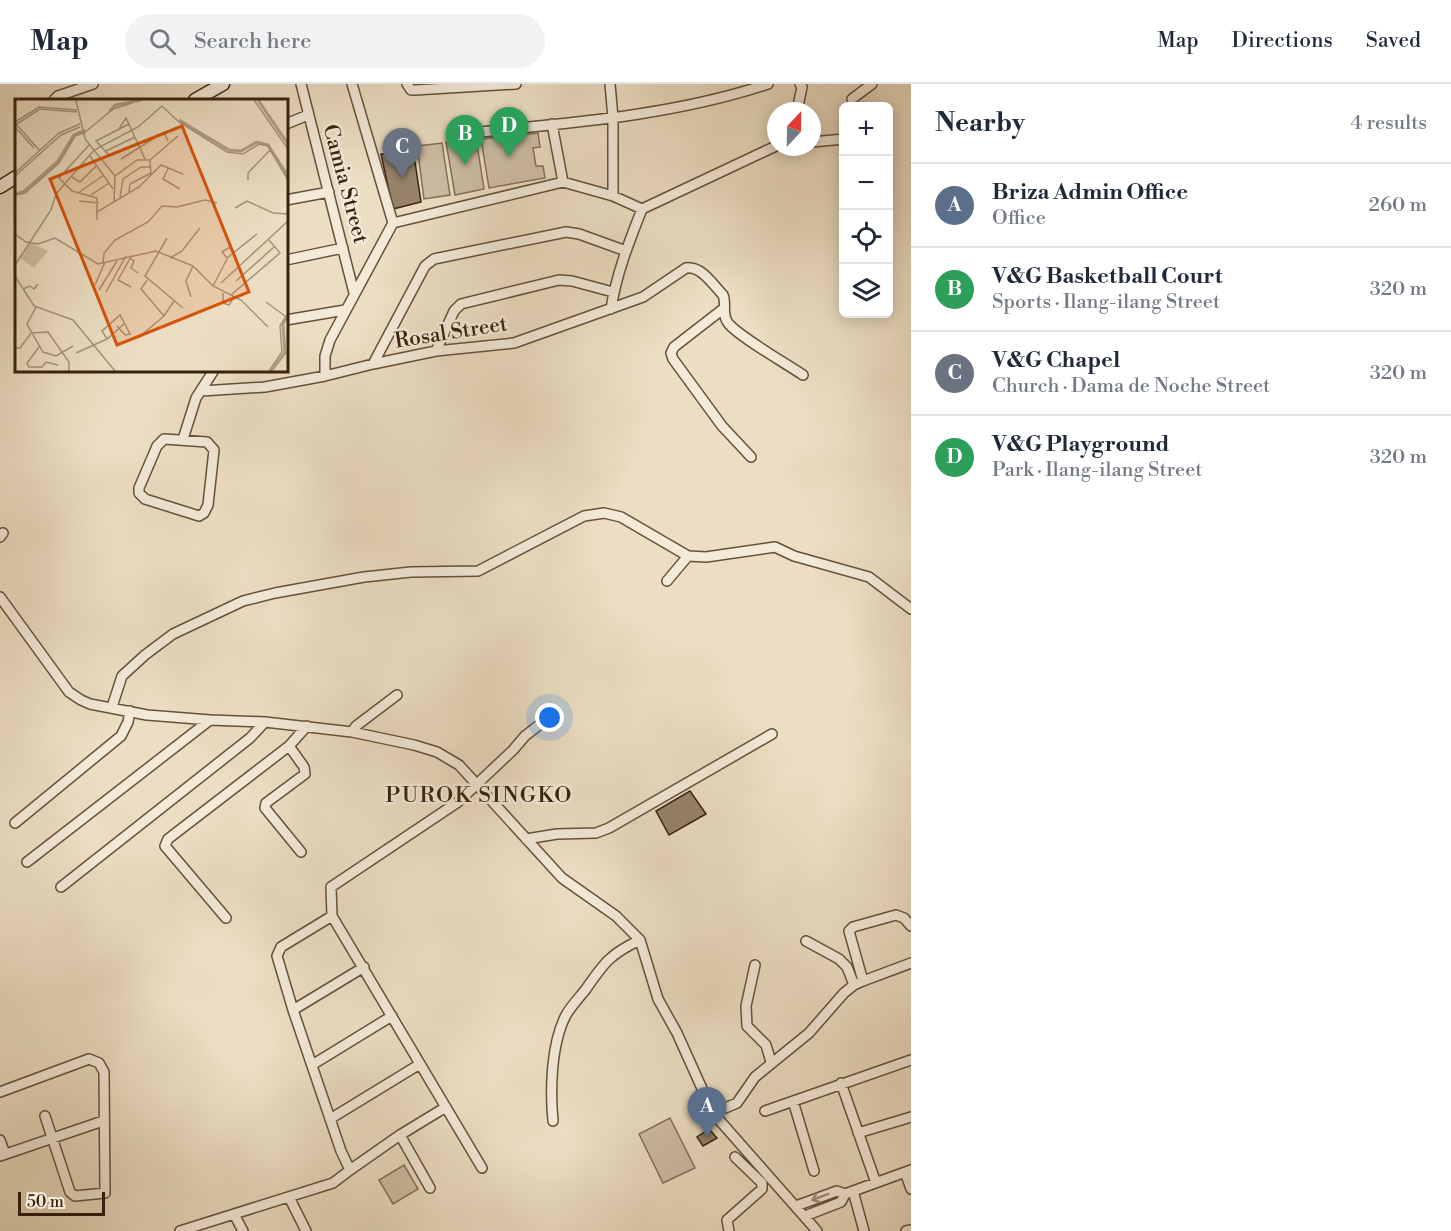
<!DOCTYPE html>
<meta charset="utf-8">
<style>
:root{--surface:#fff;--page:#f2f2f3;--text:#1f2937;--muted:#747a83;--line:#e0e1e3;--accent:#8f2418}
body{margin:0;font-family:"Libre Bodoni",serif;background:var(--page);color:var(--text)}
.controls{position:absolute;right:18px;top:18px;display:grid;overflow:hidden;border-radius:9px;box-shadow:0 3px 15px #0003}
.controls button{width:54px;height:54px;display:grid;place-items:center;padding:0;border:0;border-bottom:2px solid var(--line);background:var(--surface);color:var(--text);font:30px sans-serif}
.compass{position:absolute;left:767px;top:18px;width:54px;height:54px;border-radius:50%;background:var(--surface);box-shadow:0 3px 15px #0003;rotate:22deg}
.scale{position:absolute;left:18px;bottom:15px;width:87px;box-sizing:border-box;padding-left:6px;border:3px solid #38220c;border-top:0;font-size:16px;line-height:21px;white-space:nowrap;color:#38220c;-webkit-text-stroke:4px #f3ead8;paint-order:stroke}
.you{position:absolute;left:550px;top:634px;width:21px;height:21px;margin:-15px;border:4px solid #fff;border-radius:50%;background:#1a73e8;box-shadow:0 0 0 9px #1a73e833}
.badge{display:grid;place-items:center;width:39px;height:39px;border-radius:50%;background:var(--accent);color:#fff;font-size:20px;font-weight:700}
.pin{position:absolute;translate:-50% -50px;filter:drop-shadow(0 2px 3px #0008)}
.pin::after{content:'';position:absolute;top:32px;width:21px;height:18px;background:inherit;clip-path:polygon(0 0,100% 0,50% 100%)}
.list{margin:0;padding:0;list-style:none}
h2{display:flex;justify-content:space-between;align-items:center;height:78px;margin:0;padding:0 24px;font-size:26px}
h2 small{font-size:20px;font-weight:400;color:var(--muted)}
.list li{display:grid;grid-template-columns:39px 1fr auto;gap:18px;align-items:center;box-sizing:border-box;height:84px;padding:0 24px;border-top:2px solid var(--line)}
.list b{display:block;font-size:22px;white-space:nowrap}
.list p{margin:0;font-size:20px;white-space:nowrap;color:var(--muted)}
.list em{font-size:20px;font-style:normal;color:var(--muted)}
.icon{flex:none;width:33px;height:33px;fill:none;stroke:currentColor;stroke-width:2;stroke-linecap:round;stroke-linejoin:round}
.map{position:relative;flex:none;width:911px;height:1147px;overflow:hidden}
header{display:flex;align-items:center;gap:36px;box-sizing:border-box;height:84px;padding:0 30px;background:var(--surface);border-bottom:2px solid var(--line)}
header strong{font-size:28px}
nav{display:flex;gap:33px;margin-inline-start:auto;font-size:21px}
.search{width:420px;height:54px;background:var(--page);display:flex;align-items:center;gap:15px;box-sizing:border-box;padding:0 21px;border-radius:33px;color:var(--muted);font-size:22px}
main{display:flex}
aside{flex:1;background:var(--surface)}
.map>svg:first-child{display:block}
.green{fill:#cdbea4;stroke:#827058;stroke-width:1.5}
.building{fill:#96846b;stroke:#38220c;stroke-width:1.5}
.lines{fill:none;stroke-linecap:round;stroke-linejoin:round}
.street-casing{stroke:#65513a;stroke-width:12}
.secondary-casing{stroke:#38220c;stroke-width:15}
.street{stroke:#f3ead8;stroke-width:9}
.secondary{stroke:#f3ead8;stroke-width:12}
.oneway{stroke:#9f907c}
.labels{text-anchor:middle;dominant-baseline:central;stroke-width:5;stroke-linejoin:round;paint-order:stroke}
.street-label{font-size:21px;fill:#38220c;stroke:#f3ead8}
.neighbourhood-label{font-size:22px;letter-spacing:1.5px;fill:#38220c;stroke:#f3ead8}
.inset-river{fill:none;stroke:#af9e85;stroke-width:3}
.inset-road{fill:none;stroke:#a4937a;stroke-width:1.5}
.view{fill:#d6540c;fill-opacity:0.15;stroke:#d6540c;stroke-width:3}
.inset-edge{fill:none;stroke:#38220c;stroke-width:3}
</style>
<header>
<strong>Map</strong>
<div class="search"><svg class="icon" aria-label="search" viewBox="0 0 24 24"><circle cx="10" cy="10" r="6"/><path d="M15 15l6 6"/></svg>Search here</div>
<nav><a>Map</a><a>Directions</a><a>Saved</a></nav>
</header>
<main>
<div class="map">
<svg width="911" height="1147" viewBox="0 0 911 1147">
<rect width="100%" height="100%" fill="#ecdec3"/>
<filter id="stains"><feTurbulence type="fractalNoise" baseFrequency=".00333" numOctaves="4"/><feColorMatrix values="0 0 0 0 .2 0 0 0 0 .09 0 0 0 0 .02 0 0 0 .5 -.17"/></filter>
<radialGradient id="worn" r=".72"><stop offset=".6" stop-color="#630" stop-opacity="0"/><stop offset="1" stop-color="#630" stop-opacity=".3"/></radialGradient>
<!-- green -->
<path class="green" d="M538 49 540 63 533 64 536 82H543L545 94 489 104 481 55Z
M476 54 484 105 455 111 446 58Z
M442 59 450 111 424 115 417 62Z
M670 1034 695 1084 663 1099 639 1050Z
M404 1081 418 1105 393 1120 379 1096Z"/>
<!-- building -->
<path class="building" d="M413 65 421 118 393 125 381 70Z
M690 707 706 730 669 751 656 727Z
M709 1045 717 1054 703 1062 697 1053Z"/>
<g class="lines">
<!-- street casing -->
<g class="street-casing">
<path id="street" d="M301 0 354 209
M352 0 393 139
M407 0 411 6H415L516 0
M610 0 613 34V112
M852 15 872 0
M54 16 58 12 93 0
M797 27 802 3 800 0
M286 40 308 31
M552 40 563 98
M469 49C569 39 672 32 768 0
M812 58 844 55
M286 116 329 108
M286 176 343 164
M611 225C616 191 629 158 642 125L776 62
M723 225 674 263 671 269 673 275 722 342 751 373
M286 236 345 226
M436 267 454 227 461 220 559 196 572 197 613 208
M373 280 425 182 434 175 566 148 579 150 626 167
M325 292V272L330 256 393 139 563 98 613 112 642 125
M201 307 265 303 325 292 373 280 436 267 514 259 643 213 686 184C702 182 713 201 723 211 727 220 721 229 728 239 738 252 787 280 803 291
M164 355 207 358 214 366 208 421 204 429 199 432 145 415 139 409V404L157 362Z
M183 355 196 314 214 286
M0 453 3 449
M667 497 688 472
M0 513 69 608 81 616 90 620 147 631 210 636 265 638 352 648 414 661 437 668 459 681 562 794 616 832 640 856 658 915 677 949 713 1029 817 1147
M112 623 122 592 145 571 173 550 243 517 275 509 364 493 411 488 478 487 584 432 604 429 621 433 688 472 706 473 775 463 794 472 869 493 911 525
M352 648 356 642 397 611
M289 662 304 683 305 690 266 719 265 724 301 768
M15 739 121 652 128 638 130 627
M526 755 557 750 596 749 609 744 772 650
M27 778 210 636
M61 803 250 654 265 638
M226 834 165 762 168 755 289 662 307 642
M911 842 904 834 896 831 853 843 849 847 863 897 911 879
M806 857 839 875 847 883 854 901
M755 881 746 922 747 942 766 961 771 978
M293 926 364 883
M312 981 392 932
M841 999 876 1099
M0 1008 89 975 99 979 104 988 105 1109 75 1112 70 1108 45 1032
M793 1017 814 1087
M765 1027 911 976
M713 1029 737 1019 755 993 809 949 844 909 854 901 863 897
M330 1035 420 980
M553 1037C550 1006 551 960 566 931 571 922 579 914 586 905 604 879 610 870 640 856
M858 1049 911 1033
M400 1051 430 1104
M0 1056 5 1070
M0 1072 103 1037
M482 1084 332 832 331 803 458 718 513 666 525 652 553 630
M350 1086 400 1051 446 1023
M905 1088 911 1105
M853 1107 864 1147
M289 1113 306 1147
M796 1122 837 1107 845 1110
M234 1130 243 1147
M805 1132 841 1118 845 1110 911 1086
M180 1147 333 1099 350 1086 341 1067 293 926 277 872 281 863 332 832
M729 1147 727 1136 762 1105V1099L735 1073
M906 1147 911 1146"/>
</g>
<!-- secondary casing -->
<g class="secondary-casing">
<path id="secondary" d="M195 16 223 0
M0 103 16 93"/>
</g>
<!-- street -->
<use href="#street" class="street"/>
<!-- secondary -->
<use href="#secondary" class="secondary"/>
</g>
<!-- one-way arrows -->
<defs><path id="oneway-shaft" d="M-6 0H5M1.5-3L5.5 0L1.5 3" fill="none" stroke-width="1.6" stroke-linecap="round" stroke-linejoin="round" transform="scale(1.5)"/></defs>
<use class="oneway" href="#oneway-shaft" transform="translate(820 1113) rotate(160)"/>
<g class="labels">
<!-- street labels -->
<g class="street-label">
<text transform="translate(345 100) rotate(75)">Camia Street</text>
<text transform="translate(451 249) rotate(-9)">Rosal Street</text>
</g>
<!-- neighbourhood labels -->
<g class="neighbourhood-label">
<text x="479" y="711">PUROK SINGKO</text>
</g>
</g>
<!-- overview -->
<g transform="translate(15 15)">
<rect width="273" height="273" fill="#ecdec3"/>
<path d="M15 144 33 152 19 169 4 158Z" fill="#cdbea4"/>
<path class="inset-river" d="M243 1 273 45M95 12 100 6 126 1M164 21 214 51 226 52 242 43 253 46 273 77M1 95 8 93 43 62 59 36 70 31M256 272 270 254 268 225 273 217"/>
<path class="inset-road" d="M61 1 70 40 100 77M239 1 273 50M147 7 164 23 212 53 228 55 244 45 253 47 273 81M0 23 24 8 62 11M1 25 25 52M114 25 81 42 95 57 123 44M0 26 25 10 62 13M0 28 19 49M104 30 111 19 130 60M68 35 98 10 117 4M74 46 44 79 57 92 82 99V121M91 52 120 38M75 57 98 90M106 60 149 33 153 42M153 70 148 80 165 90M0 74 44 34 65 25M0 77 46 36 65 28M136 77 135 61 163 37M57 78 65 83 81 67M233 81V74L256 50M114 93 115 85 136 74M63 94 89 76M0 96 10 94 44 64 60 37 68 34M76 96 94 84M105 99 108 80 126 68H135M64 102 84 104M99 103 100 77 122 61H135M220 109 232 102 258 114 273 115M82 113 124 88 146 66 168 75M0 135 11 143 23 145 40 139 83 165 141 152 178 167 198 187 226 201 253 228M152 139 130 177 168 209M219 153 215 148 207 153 212 159 242 135M115 159 119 162 116 169 123 174M155 159 167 152 185 129M88 164 89 154 100 141 133 123 147 107 162 108 190 101 202 104M0 166 36 111 41 95 79 51 123 28 147 7M0 177 19 207 58 221 100 272M221 182 259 148M206 184 273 122M80 186 90 163M198 187 212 160M116 188 103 181 117 156M8 190 15 187 19 190 23 185M84 191 102 162M91 193 111 157M208 194V204L214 206 219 198M216 196 265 154 254 141M176 198 171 182 178 167M251 203 270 217M21 208 12 225 28 253 41 257 58 247M149 217 159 202M16 234 33 233 54 263V272M123 239 149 217 126 190 132 181M92 240 87 232 105 216 115 235 110 236 102 227M24 248 12 264 14 268H27L31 263 43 266M0 249H5L16 234M61 254 92 240 110 224M254 272 267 253 265 227 273 214"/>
<path class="view" d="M167 27 234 193 102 246 35 80Z"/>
<rect width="273" height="273" class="inset-edge"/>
</g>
<rect width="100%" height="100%" filter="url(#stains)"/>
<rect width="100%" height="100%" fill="url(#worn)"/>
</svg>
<div class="controls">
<button>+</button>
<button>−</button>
<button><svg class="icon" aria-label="locate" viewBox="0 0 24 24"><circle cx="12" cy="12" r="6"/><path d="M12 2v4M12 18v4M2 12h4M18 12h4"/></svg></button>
<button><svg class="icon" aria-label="layers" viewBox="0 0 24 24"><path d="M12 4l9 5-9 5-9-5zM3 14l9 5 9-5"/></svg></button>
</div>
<svg class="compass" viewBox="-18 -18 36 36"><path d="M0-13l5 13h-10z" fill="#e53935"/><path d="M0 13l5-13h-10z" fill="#747a83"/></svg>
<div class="scale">50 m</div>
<div class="you"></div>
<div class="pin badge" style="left:707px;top:1053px;background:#5c6f8a">A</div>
<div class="pin badge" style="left:465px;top:81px;background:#2e9e5b">B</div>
<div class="pin badge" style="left:402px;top:94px;background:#6b7280">C</div>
<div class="pin badge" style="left:509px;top:73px;background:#2e9e5b">D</div>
</div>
<aside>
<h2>Nearby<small>4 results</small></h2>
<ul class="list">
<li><span class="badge" style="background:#5c6f8a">A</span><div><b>Briza Admin Office</b><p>Office</p></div><em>260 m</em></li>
<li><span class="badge" style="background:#2e9e5b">B</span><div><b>V&amp;G Basketball Court</b><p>Sports · Ilang-ilang Street</p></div><em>320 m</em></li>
<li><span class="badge" style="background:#6b7280">C</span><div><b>V&amp;G Chapel</b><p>Church · Dama de Noche Street</p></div><em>320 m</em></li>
<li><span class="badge" style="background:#2e9e5b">D</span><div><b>V&amp;G Playground</b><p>Park · Ilang-ilang Street</p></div><em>320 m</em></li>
</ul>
</aside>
</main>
